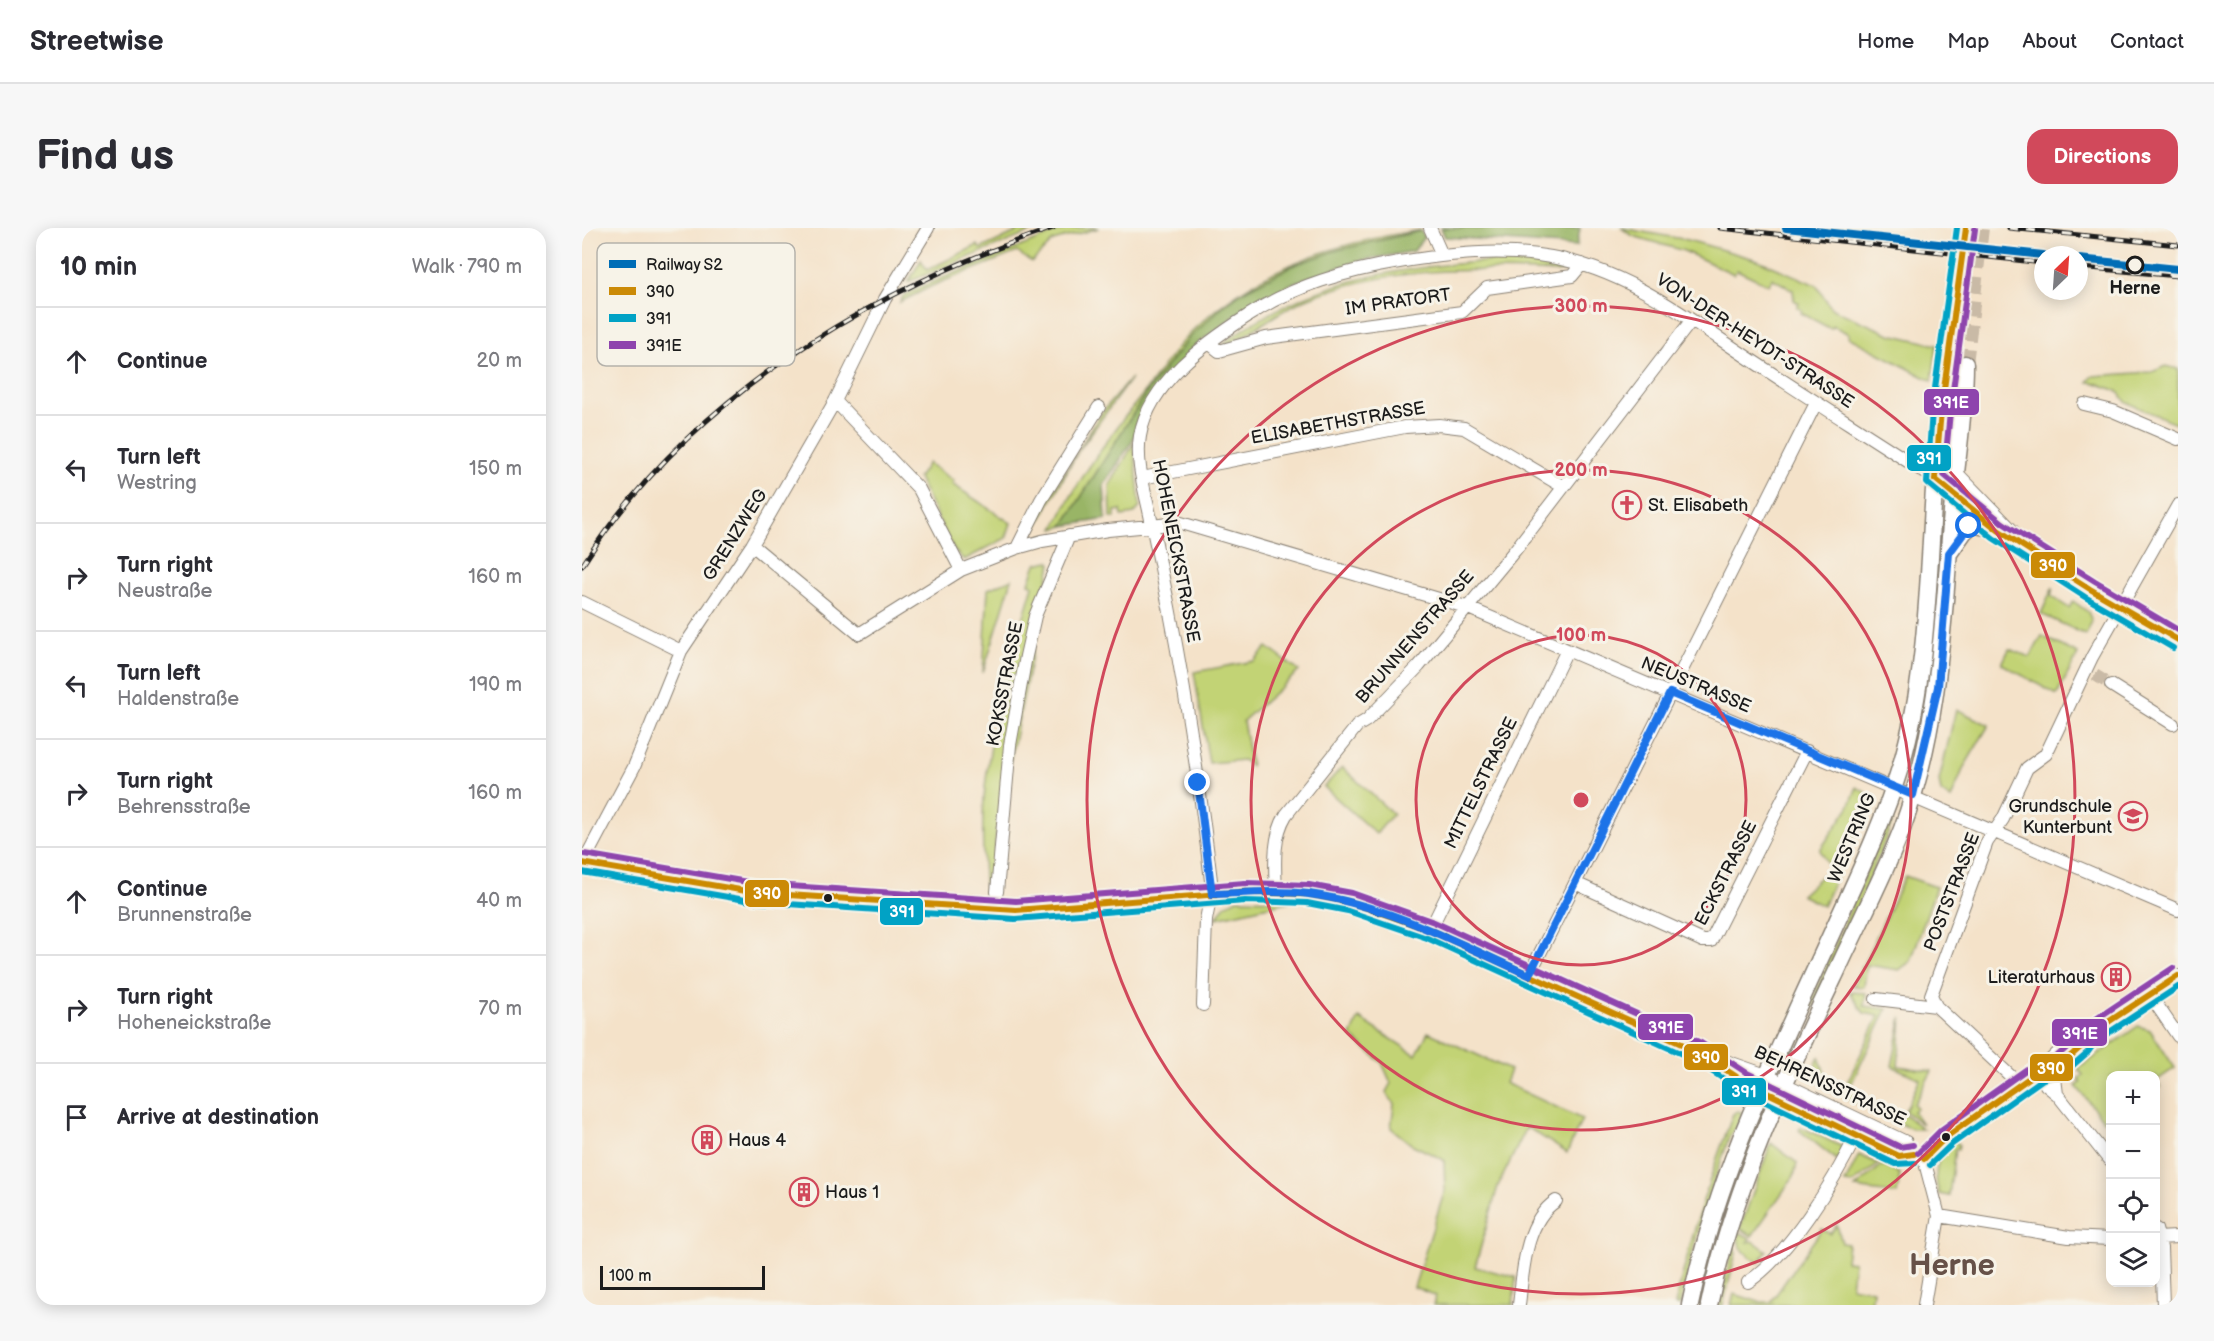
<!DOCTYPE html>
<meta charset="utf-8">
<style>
:root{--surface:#fff;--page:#f7f7f7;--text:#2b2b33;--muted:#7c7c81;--line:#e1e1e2;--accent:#d1495b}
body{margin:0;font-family:"Balsamiq Sans",sans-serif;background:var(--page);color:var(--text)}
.controls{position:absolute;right:18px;bottom:18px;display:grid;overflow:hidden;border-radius:12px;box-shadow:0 3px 15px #0003}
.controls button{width:54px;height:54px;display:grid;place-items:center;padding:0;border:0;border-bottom:2px solid var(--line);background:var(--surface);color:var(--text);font:30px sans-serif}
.compass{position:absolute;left:1452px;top:18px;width:54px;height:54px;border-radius:50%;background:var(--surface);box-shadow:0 3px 15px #0003;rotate:25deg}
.scale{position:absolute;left:18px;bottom:15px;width:165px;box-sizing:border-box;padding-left:6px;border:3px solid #1c1c1c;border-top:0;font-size:16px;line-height:21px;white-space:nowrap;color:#1c1c1c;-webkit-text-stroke:4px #f7f3e8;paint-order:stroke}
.stop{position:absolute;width:18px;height:18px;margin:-14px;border:4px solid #1a73e8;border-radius:50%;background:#fff}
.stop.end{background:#1a73e8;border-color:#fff;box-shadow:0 2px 6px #0008}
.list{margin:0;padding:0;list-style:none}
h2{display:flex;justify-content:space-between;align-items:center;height:78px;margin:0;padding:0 24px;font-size:26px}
h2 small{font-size:20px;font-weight:400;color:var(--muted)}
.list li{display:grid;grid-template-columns:39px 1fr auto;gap:18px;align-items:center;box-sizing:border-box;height:108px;padding:0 24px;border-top:2px solid var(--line)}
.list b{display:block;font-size:22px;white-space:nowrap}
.list p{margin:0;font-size:20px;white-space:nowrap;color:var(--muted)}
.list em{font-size:20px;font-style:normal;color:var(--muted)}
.icon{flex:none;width:33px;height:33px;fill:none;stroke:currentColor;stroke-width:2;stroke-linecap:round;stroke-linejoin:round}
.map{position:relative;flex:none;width:1596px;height:1077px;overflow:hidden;border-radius:18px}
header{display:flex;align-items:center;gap:36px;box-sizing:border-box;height:84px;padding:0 30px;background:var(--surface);border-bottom:2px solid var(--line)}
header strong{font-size:28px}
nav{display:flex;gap:33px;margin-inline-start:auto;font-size:21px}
.intro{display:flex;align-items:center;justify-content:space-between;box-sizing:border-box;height:144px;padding:0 36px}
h1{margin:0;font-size:42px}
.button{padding:15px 27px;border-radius:18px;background:var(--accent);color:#fff;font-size:21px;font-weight:700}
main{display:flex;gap:36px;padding:0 36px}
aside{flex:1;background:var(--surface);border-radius:18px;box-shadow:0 3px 15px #0003}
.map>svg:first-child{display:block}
.green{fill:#c2d375;stroke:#6f7848;stroke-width:1.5}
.forest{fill:#99b566;stroke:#5a6841;stroke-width:1.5}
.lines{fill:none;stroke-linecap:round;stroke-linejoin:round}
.minor-tunnel{stroke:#c9baa6;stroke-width:12;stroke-dasharray:12 6;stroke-linecap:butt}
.secondary-tunnel{stroke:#c9baa6;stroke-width:16;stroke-dasharray:16 8;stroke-linecap:butt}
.minor-casing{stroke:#887f72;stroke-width:14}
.secondary-casing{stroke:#887f72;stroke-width:19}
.minor{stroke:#fff;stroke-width:12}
.secondary{stroke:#fff;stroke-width:16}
.rail-casing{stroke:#1c1c1c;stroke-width:5}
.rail{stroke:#f7f3e8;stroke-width:3;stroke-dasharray:9;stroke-linecap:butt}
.bus-1-casing{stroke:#f7f3e8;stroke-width:10}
.bus-2-casing{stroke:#f7f3e8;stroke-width:10}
.bus-3-casing{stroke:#f7f3e8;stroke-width:10}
.bus-1{stroke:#cb8a06;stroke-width:6}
.bus-2{stroke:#01a2c5;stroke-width:6}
.bus-3{stroke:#8e44ad;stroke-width:6}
.rail-1-casing{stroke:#f7f3e8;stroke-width:12}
.rail-1{stroke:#006db6;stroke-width:8}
.route{stroke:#1a73e8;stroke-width:8}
.ring{fill:none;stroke:#d1495b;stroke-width:3}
.stop-dot{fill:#f7f3e8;stroke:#1c1c1c;stroke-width:3}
.bus-dot{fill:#1c1c1c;stroke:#f7f3e8;stroke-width:2}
.labels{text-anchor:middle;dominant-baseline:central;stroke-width:6;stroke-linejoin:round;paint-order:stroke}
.stop-label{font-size:18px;font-weight:bold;fill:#1c1c1c;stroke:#f7f3e8}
.street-label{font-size:18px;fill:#1c1c1c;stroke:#f7f3e8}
.poi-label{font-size:18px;fill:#1c1c1c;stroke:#f7f3e8;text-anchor:start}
.town-label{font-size:30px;font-weight:bold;fill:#665148;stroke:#f7f3e8}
.key{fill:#f7f3e8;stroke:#b5b2ab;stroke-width:1.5}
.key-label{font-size:16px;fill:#1c1c1c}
.centre{fill:#d1495b;stroke:#f7f3e8;stroke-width:3}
.ring-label{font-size:18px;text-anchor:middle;font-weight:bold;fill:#d1495b;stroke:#f7f3e8;stroke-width:6;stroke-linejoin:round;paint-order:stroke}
.line-badge{stroke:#f7f3e8;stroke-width:2}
.badge-label{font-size:16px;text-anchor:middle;font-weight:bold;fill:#fff}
</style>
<header>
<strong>Streetwise</strong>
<nav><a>Home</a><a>Map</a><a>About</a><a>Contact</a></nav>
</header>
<div class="intro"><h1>Find us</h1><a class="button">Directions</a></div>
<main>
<aside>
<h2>10 min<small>Walk · 790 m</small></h2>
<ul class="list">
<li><svg class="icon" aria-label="ahead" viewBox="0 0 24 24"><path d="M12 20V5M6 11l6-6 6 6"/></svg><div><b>Continue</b></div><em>20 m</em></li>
<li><svg class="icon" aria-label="left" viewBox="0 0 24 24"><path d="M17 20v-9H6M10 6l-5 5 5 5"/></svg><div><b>Turn left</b><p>Westring</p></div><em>150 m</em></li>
<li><svg class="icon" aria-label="right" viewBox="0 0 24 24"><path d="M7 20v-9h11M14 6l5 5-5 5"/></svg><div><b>Turn right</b><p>Neustraße</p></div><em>160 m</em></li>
<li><svg class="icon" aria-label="left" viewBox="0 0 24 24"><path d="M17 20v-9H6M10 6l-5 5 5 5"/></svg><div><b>Turn left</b><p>Haldenstraße</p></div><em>190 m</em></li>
<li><svg class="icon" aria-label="right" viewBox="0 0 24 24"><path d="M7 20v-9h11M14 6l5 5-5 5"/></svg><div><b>Turn right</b><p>Behrensstraße</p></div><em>160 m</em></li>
<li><svg class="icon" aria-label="ahead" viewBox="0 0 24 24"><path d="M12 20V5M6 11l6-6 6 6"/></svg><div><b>Continue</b><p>Brunnenstraße</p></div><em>40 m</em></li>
<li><svg class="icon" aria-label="right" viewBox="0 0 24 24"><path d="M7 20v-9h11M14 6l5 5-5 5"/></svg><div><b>Turn right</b><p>Hoheneickstraße</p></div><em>70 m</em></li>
<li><svg class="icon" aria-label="arrive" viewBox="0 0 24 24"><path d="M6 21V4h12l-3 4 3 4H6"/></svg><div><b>Arrive at destination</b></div></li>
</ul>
</aside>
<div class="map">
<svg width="1596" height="1077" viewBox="0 0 1596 1077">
<rect width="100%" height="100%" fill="#f7f3e8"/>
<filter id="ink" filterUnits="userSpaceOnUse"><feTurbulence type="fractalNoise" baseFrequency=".0167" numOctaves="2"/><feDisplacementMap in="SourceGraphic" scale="12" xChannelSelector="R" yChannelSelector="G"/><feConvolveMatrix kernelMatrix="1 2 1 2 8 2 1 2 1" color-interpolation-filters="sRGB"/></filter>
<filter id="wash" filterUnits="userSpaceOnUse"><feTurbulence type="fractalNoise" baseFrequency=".008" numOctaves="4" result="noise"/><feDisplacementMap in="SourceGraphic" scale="24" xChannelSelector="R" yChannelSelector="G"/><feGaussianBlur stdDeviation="1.35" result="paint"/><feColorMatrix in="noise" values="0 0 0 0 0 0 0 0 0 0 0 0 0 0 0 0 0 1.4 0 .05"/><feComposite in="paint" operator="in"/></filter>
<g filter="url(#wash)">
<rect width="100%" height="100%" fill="#f4e2c9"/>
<!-- green -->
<path class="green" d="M443 0H459L326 54 339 32 345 42 396 17 398 21Z
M485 0H517L471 13 450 34 435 24 352 57 318 74 321 68 343 57Z
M1039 0 1106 12 1176 32 1234 57 1250 81 1308 106 1355 117 1350 153 1266 109 1267 106 1251 98 1249 101 1219 85 1220 82 1215 79 1217 75 1212 72 1211 62 1190 50 1187 57 1155 42 1152 46 1102 23 1051 8Z
M839 2 756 22 712 37 660 64 640 79 607 110 564 165 481 298 472 301C494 254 524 212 557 171 574 150 588 126 607 106 671 41 750 15 839 2Z
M909 33 952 36 986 42 974 44C890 40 802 39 722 72 694 84 671 105 643 117V114C726 53 808 40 909 33Z
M1584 138 1596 141V196L1545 175 1535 163 1514 155 1506 154 1511 148 1570 144Z
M549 150 497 222 451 305 449 298 520 184Z
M552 215 558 279 552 286 540 288 539 282 533 283V290H529L528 257Z
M346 235 372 253 370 256 429 295 424 310 382 332 372 322 336 250Z
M467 333 469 336 415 596 409 667 407 671H403C401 634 399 597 403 560 410 491 431 424 451 358L447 355 454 336Z
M430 351 401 445 406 361Z
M1471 359 1469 368 1487 380 1491 373 1506 384 1510 393 1504 407 1459 386Z
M1460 408 1496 426 1475 467 1420 436 1427 421 1448 429Z
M685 419 717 443 661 493 669 538 661 532 627 535 612 444 672 433Z
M1374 481 1407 497 1382 539 1369 571 1359 564 1357 553Z
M760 539 811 586 794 606 742 559Z
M1275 559 1284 565 1287 575 1241 678 1219 667 1248 640 1238 622 1267 579Z
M1305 593 1310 595C1278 674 1244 753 1207 831L1204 829 1230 773Z
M1323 648 1354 659 1329 733 1317 742 1285 737 1282 759 1271 758Z
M655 671 714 672 634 690 643 677Z
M1268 764 1284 765 1282 778 1305 781 1266 863 1305 881 1302 888 1262 869 1261 856 1264 857 1297 788 1282 785Z
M1320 789 1316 838 1350 843 1332 876 1335 880 1331 883 1340 896 1323 883 1338 851 1310 838Z
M777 790 834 827 846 804 928 842 923 855 1000 891 985 925 945 899 916 958 893 1039 934 1049 931 1077H851L854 1068 832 1059 863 962 862 932 829 916 809 900 812 876 804 864 809 855 800 835 769 808Z
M1556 798 1568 802 1593 840 1574 853 1578 859 1574 863V848H1528V888L1522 893 1494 858 1499 855 1496 851 1501 847 1496 841Z
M1237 829 1246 854H1251L1252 864C1235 856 1228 847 1237 829Z
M1223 875 1308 915 1306 918 1222 877Z
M1307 882 1319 888 1321 885 1341 901H1330L1304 889Z
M1155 883 1160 884C1158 895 1153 901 1147 909L1115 1007 1098 1077H1093C1108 1012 1127 949 1151 886Z
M1219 899 1261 919 1255 932 1217 902Z
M1371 912 1377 916 1376 921H1373L1367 968 1357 966C1351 945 1354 928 1371 912Z
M1189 915 1215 935 1212 948 1170 1008 1158 1000Z
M1277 927 1297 936 1270 956 1263 955Z
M1300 937 1318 946 1315 966 1273 960Z
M1255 997 1260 1015 1266 1016 1264 1033 1272 1034 1269 1058 1291 1062 1289 1077H1149L1152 1066 1177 1074H1189L1240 1001 1248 1006Z
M1157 1004 1168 1010 1166 1014 1171 1013 1185 1023 1177 1035C1165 1027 1153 1019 1157 1004Z
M1151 1018 1154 1025 1141 1077H1137Z"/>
<!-- forest -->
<path class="forest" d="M859 0H998L995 18 863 9Z
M839 3 842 9 832 23 776 33 713 54 661 82 614 117 557 190 552 210 522 257 524 291 481 298 564 165 607 110 640 79 660 64 712 37 756 22Z"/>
</g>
<g filter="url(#ink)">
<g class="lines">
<!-- minor-tunnel -->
<path class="minor-tunnel" d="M1513 447 1529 457"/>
<!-- secondary-tunnel -->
<path class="secondary-tunnel" d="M1367 133 1384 0
M1383 136 1399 0"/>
<!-- minor casing -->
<g class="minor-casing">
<path id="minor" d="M848 0 860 27
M627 115 637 123 684 110 880 84 905 60 990 48 1000 36
M253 173 337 261 379 342
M1502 176 1531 183 1596 211
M1373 243 1433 305
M560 250 823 199 857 197 882 200 980 258
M170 317 277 406 379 342 435 320 460 313 526 302 599 295 884 379 1596 682
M435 320 459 272 517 179
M0 374 99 423
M1529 457 1591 496
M0 635 176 665 434 682 663 664 711 665 757 672 831 694 1104 819 1184 847 1324 914 1332 926
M0 637 52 539 99 423 170 317 253 173 303 71 346 0
M993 655 1121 713H1129L1225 523
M415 664 428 517 444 428 453 388 487 308
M694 664C693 639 690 610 704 587L775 498 785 492 837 438 934 321 1109 93
M848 702 984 424
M947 747 1234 175
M1568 767 1596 808
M1294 771 1354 778 1437 856
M621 777 624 692 630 661C619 566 605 472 587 379 581 351 576 324 570 297 565 268 553 237 558 208 567 154 625 114 667 87 713 57 764 43 817 34 867 26 918 20 969 29 1050 43 1116 98 1183 141 1239 178 1297 214 1353 251 1374 268 1394 287 1417 302 1474 342 1535 377 1596 412
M1354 778 1349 767 1405 614 1421 591 1445 540 1464 526 1510 429 1596 277
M1123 829 1161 853 1317 928 1332 926
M1457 843 1464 857 1475 866 1528 933
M1457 843C1478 840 1497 825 1508 806
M1475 866 1473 850 1477 838
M1342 931 1353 917 1457 843 1484 817 1508 806 1596 748
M1357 988 1487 1009 1528 1011
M1574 1001 1579 1020 1581 1077
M1574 1010 1596 1009
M1166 1054C1207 1027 1252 953 1274 908
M937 1077C941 1043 943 993 974 973
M1342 1077 1357 988 1342 931"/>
</g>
<!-- secondary casing -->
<g class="secondary-casing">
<path id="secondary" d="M1368 324 1382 304 1391 296 1416 302
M1108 1077C1136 939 1200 816 1257 689 1280 639 1303 589 1319 537 1345 448 1346 354 1352 261 1355 219 1356 174 1367 133
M1127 1077C1151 960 1203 852 1254 745 1276 697 1301 650 1320 601 1358 498 1361 392 1370 284 1374 235 1383 185 1383 136"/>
</g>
<!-- minor -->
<use href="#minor" class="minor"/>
<!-- secondary -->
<use href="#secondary" class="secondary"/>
<!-- rail casing -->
<g class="rail-casing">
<path id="rail" d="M1138 0 1461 35
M1427 0 1596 17
M1497 39 1596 48
M0 338C107 169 286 63 471 0"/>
</g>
<!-- rail -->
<use href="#rail" class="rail"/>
<!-- bus-1 casing -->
<g class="bus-1-casing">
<path id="bus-1" d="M1353 251 1416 302 1508 361 1596 412
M1353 251 1359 183 1384 0
M0 635 176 665 434 682 663 664 726 666 768 674 848 702 1115 823 1161 853 1317 928 1332 926
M1342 931 1364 909 1457 843 1477 838 1500 818 1508 806 1596 748"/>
</g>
<!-- bus-2 casing -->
<g class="bus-2-casing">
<path id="bus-2" d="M1375 0 1350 182 1345 255 1411 310 1503 369 1591 420
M0 644 175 674 433 691 663 673 725 675 766 683 845 710 1111 831 1157 861 1313 936 1333 935
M1348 937 1370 916 1461 851 1482 845 1506 824 1514 813 1596 759"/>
</g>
<!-- bus-3 casing -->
<g class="bus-3-casing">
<path id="bus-3" d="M1393 1 1368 184 1362 247 1421 295 1513 353 1596 402
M2 626 177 656 434 673 663 655 727 657 770 665 852 694 1119 815 1165 845 1318 919 1331 917
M1336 925 1359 902 1452 836 1473 830 1493 812 1502 799 1591 740"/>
</g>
<!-- bus-1 -->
<use href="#bus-1" class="bus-1"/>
<!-- bus-2 -->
<use href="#bus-2" class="bus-2"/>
<!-- bus-3 -->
<use href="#bus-3" class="bus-3"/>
<!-- rail-1 casing -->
<g class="rail-1-casing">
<path id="rail-1" d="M1204 0 1461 27
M1497 31 1596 41"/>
</g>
<!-- rail-1 -->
<use href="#rail-1" class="rail-1"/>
</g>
</g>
<g class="lines" filter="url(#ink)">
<!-- route -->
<path class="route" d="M616 555 630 666C662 665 695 662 727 666 805 677 876 715 947 747L1088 465 1331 567 1356 459 1367 325 1387 298"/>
</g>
<!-- distance rings -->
<g class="ring">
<circle cx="999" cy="572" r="165"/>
<circle cx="999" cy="572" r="330"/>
<circle cx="999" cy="572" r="494"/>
</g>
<!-- icons -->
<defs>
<g id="church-ring" transform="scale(1.5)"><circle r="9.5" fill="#f7f3e8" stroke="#d1495b" stroke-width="1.5"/><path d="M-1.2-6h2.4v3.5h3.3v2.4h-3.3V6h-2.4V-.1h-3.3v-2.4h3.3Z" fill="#d1495b"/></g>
<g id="school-ring" transform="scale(1.5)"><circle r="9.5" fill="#f7f3e8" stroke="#d1495b" stroke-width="1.5"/><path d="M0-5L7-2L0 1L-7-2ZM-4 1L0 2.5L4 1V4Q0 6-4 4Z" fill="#d1495b"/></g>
<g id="building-ring" transform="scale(1.5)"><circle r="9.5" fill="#f7f3e8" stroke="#d1495b" stroke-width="1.5"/><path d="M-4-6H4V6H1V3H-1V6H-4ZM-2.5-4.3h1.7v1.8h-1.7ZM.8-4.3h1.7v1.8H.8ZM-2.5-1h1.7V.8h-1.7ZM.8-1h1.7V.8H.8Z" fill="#d1495b"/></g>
</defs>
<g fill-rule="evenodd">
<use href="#church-ring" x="1045" y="277"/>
<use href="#school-ring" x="1551" y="588"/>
<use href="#building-ring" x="1534" y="749"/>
<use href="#building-ring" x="125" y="912"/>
<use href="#building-ring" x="222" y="964"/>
</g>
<!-- markers -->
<circle class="stop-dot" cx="1553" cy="37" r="8"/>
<g class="bus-dot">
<circle cx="246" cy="670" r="5"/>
<circle cx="1364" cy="909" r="5"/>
</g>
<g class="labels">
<!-- stop labels -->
<g class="stop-label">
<text x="1553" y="60">Herne</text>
</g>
<!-- street labels -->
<g class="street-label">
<text transform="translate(816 74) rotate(-8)">IM PRATORT</text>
<text transform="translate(1173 113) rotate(33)">VON-DER-HEYDT-STRASSE</text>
<text transform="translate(756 195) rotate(-10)">ELISABETHSTRASSE</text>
<text transform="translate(153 307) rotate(-58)">GRENZWEG</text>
<text transform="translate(594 323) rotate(79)">HOHENEICKSTRASSE</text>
<text transform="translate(833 409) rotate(-49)">BRUNNENSTRASSE</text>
<text transform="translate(423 456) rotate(-79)">KOKSSTRASSE</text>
<text transform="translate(1114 457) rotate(23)">NEUSTRASSE</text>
<text transform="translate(899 555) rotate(-64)">MITTELSTRASSE</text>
<text transform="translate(1270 610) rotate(-67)">WESTRING</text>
<text transform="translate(1144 645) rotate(-63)">ECKSTRASSE</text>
<text transform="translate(1370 664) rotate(-69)">POSTSTRASSE</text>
<text transform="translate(1248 858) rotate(25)">BEHRENSSTRASSE</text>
</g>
<!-- poi labels -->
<g class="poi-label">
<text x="1066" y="277">St. Elisabeth</text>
<text x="1530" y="578" text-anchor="end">Grundschule<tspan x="1530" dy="21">Kunterbunt</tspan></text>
<text x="1513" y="749" text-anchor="end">Literaturhaus</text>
<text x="146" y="912">Haus 4</text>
<text x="243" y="964">Haus 1</text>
</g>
<!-- town labels -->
<g class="town-label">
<text x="1370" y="1038">Herne</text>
</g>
</g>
<!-- legend -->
<rect x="15" y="15" width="198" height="123" rx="9" class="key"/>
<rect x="27" y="32" width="27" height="8" fill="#006db6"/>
<rect x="27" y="59" width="27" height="8" fill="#cb8a06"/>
<rect x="27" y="86" width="27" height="8" fill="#01a2c5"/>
<rect x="27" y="113" width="27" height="8" fill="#8e44ad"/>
<g class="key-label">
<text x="64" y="42">Railway S2</text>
<text x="64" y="69">390</text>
<text x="64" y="96">391</text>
<text x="64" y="123">391E</text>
</g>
<circle cx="999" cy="572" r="9" class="centre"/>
<g class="ring-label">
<text x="999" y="84">300 m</text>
<text x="999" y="248">200 m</text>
<text x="999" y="413">100 m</text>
</g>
<g class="line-badge">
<rect x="1341" y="160" width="57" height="28" rx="6" fill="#8e44ad"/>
<rect x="1324" y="216" width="46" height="28" rx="6" fill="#01a2c5"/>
<rect x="1448" y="323" width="46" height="28" rx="6" fill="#cb8a06"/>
<rect x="162" y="651" width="46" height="29" rx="6" fill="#cb8a06"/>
<rect x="297" y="669" width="45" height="29" rx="6" fill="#01a2c5"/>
<rect x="1055" y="785" width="57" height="28" rx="6" fill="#8e44ad"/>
<rect x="1469" y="790" width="57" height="29" rx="6" fill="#8e44ad"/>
<rect x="1101" y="815" width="46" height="28" rx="6" fill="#cb8a06"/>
<rect x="1447" y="825" width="45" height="29" rx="6" fill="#cb8a06"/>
<rect x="1139" y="849" width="46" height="29" rx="6" fill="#01a2c5"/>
</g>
<g class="badge-label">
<text x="1369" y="180">391E</text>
<text x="1347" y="236">391</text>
<text x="1471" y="343">390</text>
<text x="185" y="671">390</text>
<text x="320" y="689">391</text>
<text x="1084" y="805">391E</text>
<text x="1498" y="811">391E</text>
<text x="1124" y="835">390</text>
<text x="1469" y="846">390</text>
<text x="1162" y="869">391</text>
</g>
</svg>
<div class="controls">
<button>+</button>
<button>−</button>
<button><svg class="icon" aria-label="locate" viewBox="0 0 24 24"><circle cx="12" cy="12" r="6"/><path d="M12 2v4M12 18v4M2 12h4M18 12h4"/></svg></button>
<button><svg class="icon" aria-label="layers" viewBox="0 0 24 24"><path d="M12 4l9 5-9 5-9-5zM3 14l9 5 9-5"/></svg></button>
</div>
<svg class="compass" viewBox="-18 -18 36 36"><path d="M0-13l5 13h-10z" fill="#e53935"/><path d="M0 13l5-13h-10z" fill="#7c7c81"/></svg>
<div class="scale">100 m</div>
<div class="stop" style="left:1387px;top:298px"></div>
<div class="stop end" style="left:616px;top:555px"></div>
</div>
</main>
